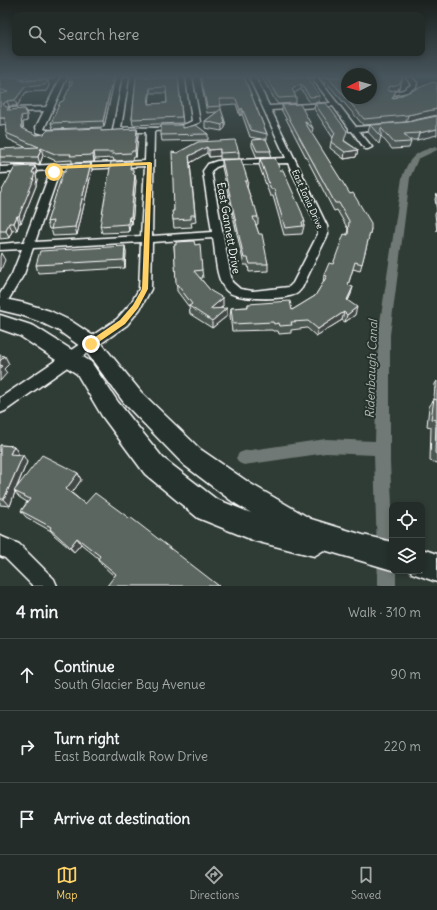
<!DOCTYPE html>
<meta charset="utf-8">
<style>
:root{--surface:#232c28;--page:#2b3430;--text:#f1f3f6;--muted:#a3a7a8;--line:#404845;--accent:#ffd166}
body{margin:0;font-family:Delius,sans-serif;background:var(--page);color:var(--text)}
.controls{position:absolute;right:12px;bottom:12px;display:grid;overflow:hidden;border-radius:8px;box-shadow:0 2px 6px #0003}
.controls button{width:36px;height:36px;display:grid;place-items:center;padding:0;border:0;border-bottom:1px solid var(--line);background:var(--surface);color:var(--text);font:20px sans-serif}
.compass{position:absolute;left:341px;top:68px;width:36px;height:36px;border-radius:50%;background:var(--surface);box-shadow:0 2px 6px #0003;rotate:265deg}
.stop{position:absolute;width:12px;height:12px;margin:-9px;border:3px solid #ffd166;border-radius:50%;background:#fff}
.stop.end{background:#ffd166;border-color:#fff;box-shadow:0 1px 4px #0008}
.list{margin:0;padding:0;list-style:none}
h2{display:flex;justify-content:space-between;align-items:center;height:52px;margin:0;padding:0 16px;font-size:17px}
h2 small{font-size:13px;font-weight:400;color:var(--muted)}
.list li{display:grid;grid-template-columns:26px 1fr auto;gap:12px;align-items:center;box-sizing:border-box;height:72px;padding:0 16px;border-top:1px solid var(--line)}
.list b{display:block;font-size:15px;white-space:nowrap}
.list p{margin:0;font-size:13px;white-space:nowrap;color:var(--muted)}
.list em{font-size:13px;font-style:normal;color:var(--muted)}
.icon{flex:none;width:22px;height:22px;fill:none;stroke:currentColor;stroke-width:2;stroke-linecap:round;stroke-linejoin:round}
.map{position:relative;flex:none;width:437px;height:586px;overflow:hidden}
.search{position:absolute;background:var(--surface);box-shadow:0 2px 6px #0003;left:12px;right:12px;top:12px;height:44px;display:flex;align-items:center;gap:10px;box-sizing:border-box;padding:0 14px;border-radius:8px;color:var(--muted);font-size:15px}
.sheet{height:268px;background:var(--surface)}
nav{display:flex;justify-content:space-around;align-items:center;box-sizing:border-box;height:56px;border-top:1px solid var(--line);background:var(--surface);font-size:11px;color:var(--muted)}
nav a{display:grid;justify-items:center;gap:2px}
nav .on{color:var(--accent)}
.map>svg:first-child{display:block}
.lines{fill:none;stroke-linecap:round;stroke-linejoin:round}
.canal{fill:#707975;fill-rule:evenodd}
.street-casing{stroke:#fff;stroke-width:3}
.secondary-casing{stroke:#fff;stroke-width:3}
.street{fill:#26332d;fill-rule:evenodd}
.secondary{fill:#26332d;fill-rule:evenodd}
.wall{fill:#4e5853;stroke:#fff;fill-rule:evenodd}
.shaded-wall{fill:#404744;stroke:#fff}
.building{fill:#5b6661;stroke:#fff;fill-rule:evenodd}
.route{fill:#ffd166}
.labels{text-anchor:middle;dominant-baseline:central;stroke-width:4;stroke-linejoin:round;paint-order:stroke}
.far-street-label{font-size:9px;fill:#fff;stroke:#26332d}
.street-label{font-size:11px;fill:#fff;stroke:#26332d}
.water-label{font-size:12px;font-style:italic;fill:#b8bcba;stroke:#26332d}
</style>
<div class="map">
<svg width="437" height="586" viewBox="0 0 437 586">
<rect width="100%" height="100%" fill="#2f3b35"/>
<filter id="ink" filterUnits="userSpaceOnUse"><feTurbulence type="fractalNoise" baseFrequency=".025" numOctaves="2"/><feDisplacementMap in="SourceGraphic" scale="8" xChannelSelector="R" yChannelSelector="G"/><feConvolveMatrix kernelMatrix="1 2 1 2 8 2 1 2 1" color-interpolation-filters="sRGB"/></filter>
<g filter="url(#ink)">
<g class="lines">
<!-- canal -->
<path class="canal" d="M437 146V150L418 159 410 178 390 335V462L392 505V571H396V586H378L374 455 326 453 244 465 239 463 236 458 239 453 244 451 326 439 375 441 378 335 402 178C409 157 415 152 437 146Z"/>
<!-- street casing -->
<g class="street-casing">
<path id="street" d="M61 77H67L44 129C50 132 58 129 65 130V134L46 135 37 132 36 127 44 111 10 112 7 110 10 108 46 107Z
M123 77H129L121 128C142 126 174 132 192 121L186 77H192L200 122 198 123 183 129 154 131 152 236 212 232 203 171 208 164 217 161 286 158 249 77H255L269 106 331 103 311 77H317L356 127 385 125 389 127 385 129 359 131 372 147 368 149H365L352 131H349V128L333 106 271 110 327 226 328 234 302 288C300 290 298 293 296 294 283 300 233 301 225 289 215 276 216 254 213 238L152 242 151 289 140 309 127 325 5 411 0 413V398L117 319 131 303 139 289 141 242 33 248 24 274 4 307 0 308V294L12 274 22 249 0 250V244L24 242 51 170 0 173V167L145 161 146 132H117L113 130ZM288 163 317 226 318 234 293 283 289 287 253 291 240 289 232 282 211 171 216 167 222 165ZM145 166 141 236 35 242 60 170Z
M406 77H412L417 83 416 87 407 92 388 96V94L403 90 411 85Z
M0 536 19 544 54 579 57 586H33L5 558 0 556Z"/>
</g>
<!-- secondary casing -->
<g class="secondary-casing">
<path id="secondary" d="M0 298 24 303 50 311 71 321 98 339 141 392 200 449 251 484 311 519 363 535 392 542V570L324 550 314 556 255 541 198 518 145 474 102 416 77 374 20 336 0 329V315L34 326 91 362 118 402 163 458 216 499 251 513 233 502 184 465 125 404 84 349 59 331 38 321 21 315 0 310Z
M422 549 437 554V582L412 573 411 571H422Z"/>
</g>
<!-- street -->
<use href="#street" class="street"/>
<!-- secondary -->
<use href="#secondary" class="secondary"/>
</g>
<!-- wall -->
<path class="wall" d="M0 77 22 80V81L48 80 49 86 46 91 26 92 17 106H9L8 107 10 110 25 109 27 115V121L23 122V129L37 135 102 131 137 129 138 135 136 157H133L132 160 114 161 113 158 95 159 94 162 72 163V160L56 161 43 155 40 164 1 163 0 166V149L27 148 8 139 6 133V124L0 125Z
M22 77H53V79L22 80Z
M71 77H115L104 127 53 129 51 123 71 87 69 82Z
M136 77H178L183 123 133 125 132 119ZM150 93H166L167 103 149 104Z
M200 77H244L267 134V140H266L271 151 270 157 257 158 252 146V140L262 139 250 137 242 114 240 116 236 104 221 105V109L225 122V128L222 131 205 128V121L217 112 207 113Z
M262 77H314V83H311L320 96 319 102 310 103 301 89 294 93 296 97V103L278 104 276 102Z
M319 77H403L402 81 398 90 395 91 396 90 393 98 437 83V115L406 122 363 125 327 83H323Z
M315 104 345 141 358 150 356 157 344 159 330 148 331 142 333 138 314 109Z
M282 105 313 128 312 134 371 229 360 271 353 269 348 285 351 294 348 301 355 315 345 322 342 320 316 336 307 328 291 330V333L279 334 278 331H273L272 330 232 331 230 316 231 308 248 307V304L292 310 315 296 323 283 324 275 333 264 347 234 348 229 337 210 334 211 282 111Z
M437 116 417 140H410L411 142 409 148 392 149 381 136 379 144 368 132 370 125 408 122Z
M183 128 208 134V140L162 141 161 135Z
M198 142 239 152V159H220V156L209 157 207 153 190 163 196 222 191 223 192 227 174 228 173 220 174 211 177 153Z
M260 159 305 222 302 234 284 235 273 196H270L259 165Z
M222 160 248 181 247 187 253 206 258 217V224L256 225 268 264V271L249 272 248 265H244L222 167Z
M91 163 92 170 77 235 53 236 51 229H49L47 222 65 172Z
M132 169 134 174 136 181 132 224H130L129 232 102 233 100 226Z
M37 172 36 175 37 180 36 184V186L21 223H19L17 230 12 231 9 238 0 239V195Z
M437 194V231L435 214 437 211 435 199Z
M174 245H195L202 270 203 278H200L223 306 220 308 227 316 212 328 190 314 189 307 177 291Z
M125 246 126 253 125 268 38 273 36 265Z
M437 381V463L430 461 431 427 427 426 429 407 434 399 435 384Z
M0 445 14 446 18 453V454L27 462 17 487 78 473 81 480 72 493 85 504 219 586 114 576 101 564 98 559V558L81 544 74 552 54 535 51 531 26 517 21 511 27 502 19 497 15 492 10 506 0 505Z"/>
<!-- shaded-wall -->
<path class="shaded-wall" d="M19 77H22V80L20 83 18 78Z
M113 77H115L104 127 103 121Z
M403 77 402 81 398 90 387 93 388 87Z
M48 80 49 86 46 91 26 92 17 106 15 100 25 87Z
M301 84V89L291 95 292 89Z
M150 88V93L149 110 148 104Z
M7 101 9 106 5 110 3 104Z
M242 108V114L240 116V110Z
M25 109 27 115V121L23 122 24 135 22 128 21 116Z
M437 109V115L406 122 408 115Z
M0 118H5L7 124 0 125Z
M225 122V128L222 131V125Z
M137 129 138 135 136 157 135 151Z
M437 129V135L417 140 419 133Z
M207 147V153L190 163 189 156Z
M41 148 43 155 40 164 38 157Z
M220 149V156L209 157V150Z
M358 150 356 157 344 159 345 152Z
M94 152 95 159 94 162 93 155Z
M91 163 92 170 77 235 75 227Z
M35 166 37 172 36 175 37 180 36 184V186L21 223 19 216 32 173Z
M135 174 136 181 132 224 131 217Z
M17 216 19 223 17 230 14 223Z
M129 217 130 224 129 232 128 224Z
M9 223 12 231 9 238 6 231Z
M125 246 126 253 125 268 124 260Z
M1 253 5 260 0 272V256Z
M353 287 351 294 344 308 347 300Z
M223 298V306L210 317V309Z
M357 307 355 315 345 322 347 315Z
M227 308V316L212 328V321Z
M344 312 342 320 316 336 318 329Z
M5 356 9 364 4 369 7 373 0 381V361Z
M14 446 18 453 15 461 10 454Z
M23 455 27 462 15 491H14L15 492 10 506 4 499Z
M78 473 81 480 70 496 66 489Z
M77 538 81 544 74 552 70 547Z"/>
<!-- building -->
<path class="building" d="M0 77H19L18 78 22 81 48 80 45 85 25 87 15 100 7 101 3 104 6 107H9L7 110 25 109 26 115 21 116 22 128 37 135 44 134 48 130 101 128V131L137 129 135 151H132L131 153 112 154 113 152H94L93 155 70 156 71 154H55L41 148 38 157H0V149L39 147 6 133 5 118H0V94L8 92 0 89Z
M71 77H113L103 121 51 123 60 102 63 101 73 81 69 82Z
M136 77H178L182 117 132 119ZM166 87 167 103 148 104 150 88Z
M201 77H244L267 134 251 130 242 108 240 110 236 99H219L221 106 207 107Z
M266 77H314L308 78 320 96 310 97 301 84 292 89 296 97 279 98 277 96Z
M324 77H347V98H371V77H403L399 84 388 87V91L396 90 392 99 433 82 437 83V109L408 115 364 119 328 77Z
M326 103 347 131 344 141 358 150 345 152 331 142 335 133 315 104Z
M300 104 313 128 304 121 350 194 353 193 371 223V229L362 264 355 262 348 285 353 287 347 300 357 307 347 315 344 312 318 329 308 321 291 322 292 325 280 326 279 323 274 324 273 322 233 324 231 308 248 307V304L290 301 292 310 315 296 327 276 324 275 329 263 333 264 344 234 348 235 349 221 339 203H335L282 105Z
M221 109 225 122 222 125 205 121Z
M437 116V129L419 133 404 134 411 142 394 143 381 128V137L370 125 408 122Z
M161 125H183V128L196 125 208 134 161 135Z
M266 139 271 151H257L252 140Z
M235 140 239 152 220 153V149L209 150 207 147 189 156 195 215H191V219L173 220 172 211H174L172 152 177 153 198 142Z
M275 158 280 170H283L302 213 305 222H302L303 226 285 228 274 189H271L260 159Z
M241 159 248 181H245L253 206H255L258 217H253L259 234H262L268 264H250L248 258H244L222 160Z
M131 161 130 169H133V174H135L131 217H129L128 224 100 226 111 162Z
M91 163 75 227 51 229 53 221 47 222 63 172H65L68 164Z
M35 166 32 173H35L33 179H34L19 216H17L14 223H9L6 231H0V195L1 192 15 167Z
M194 241 195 245 200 244 202 270 194 271 211 291 223 298 210 309 227 308 212 321 189 306 192 304 176 283 174 245H176V242Z
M125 246 124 260 36 265 40 251Z
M0 355 5 356 0 361Z
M0 365 3 366 0 369Z
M434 399 437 400V454L435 453 436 420 431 419Z
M0 445 14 446 10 454 23 455 4 499H0Z
M42 455 78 473 66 489 85 504 95 493 129 518 130 517 219 586H107L116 574 98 559 100 556 77 538 70 547 50 529 51 527 21 511 30 499 14 491Z"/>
</g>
<!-- sky -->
<linearGradient id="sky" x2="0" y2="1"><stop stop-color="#1a201d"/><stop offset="0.48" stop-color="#47555c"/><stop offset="1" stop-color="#47555c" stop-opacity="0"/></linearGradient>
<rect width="437" height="159" fill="url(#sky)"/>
<!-- route -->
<path class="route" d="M150 162 152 163 148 289 138 308 125 324 93 346H88V342L120 320 133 305 142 289 147 165 58 169 56 173 52 172 56 166Z"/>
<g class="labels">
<!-- far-street labels -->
<g class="far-street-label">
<text transform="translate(308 199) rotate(66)">East Ionia Drive</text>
</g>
<!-- street labels -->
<g class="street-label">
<text transform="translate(229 228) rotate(80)">East Gannett Drive</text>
</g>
<!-- water labels -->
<g class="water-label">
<text transform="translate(371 369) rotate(-88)">Ridenbaugh Canal</text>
</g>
</g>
</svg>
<div class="controls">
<button><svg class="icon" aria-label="locate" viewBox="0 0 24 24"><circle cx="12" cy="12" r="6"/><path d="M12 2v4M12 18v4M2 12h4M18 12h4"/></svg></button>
<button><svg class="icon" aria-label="layers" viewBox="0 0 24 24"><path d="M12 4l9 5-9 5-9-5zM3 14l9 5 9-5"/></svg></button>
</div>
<svg class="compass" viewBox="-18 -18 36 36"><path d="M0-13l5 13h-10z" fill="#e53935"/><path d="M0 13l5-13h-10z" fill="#a3a7a8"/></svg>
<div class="stop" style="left:54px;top:172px"></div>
<div class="stop end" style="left:91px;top:344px"></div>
<div class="search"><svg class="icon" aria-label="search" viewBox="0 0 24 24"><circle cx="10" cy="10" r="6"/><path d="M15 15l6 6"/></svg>Search here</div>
</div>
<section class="sheet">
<h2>4 min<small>Walk · 310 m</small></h2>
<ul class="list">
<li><svg class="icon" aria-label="ahead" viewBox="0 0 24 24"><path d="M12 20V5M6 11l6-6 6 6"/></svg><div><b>Continue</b><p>South Glacier Bay Avenue</p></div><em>90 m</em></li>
<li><svg class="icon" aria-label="right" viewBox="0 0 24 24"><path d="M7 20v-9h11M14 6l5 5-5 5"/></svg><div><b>Turn right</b><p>East Boardwalk Row Drive</p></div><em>220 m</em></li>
<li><svg class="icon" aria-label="arrive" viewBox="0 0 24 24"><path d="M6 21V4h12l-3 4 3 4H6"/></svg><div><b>Arrive at destination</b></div></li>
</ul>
</section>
<nav>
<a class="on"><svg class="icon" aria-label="map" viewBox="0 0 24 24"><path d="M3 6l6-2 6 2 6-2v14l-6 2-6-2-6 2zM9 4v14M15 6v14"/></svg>Map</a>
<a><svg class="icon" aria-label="directions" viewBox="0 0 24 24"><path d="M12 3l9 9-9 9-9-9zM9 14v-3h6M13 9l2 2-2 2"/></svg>Directions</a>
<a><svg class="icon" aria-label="saved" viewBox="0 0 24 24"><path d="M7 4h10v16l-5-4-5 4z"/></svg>Saved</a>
</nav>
